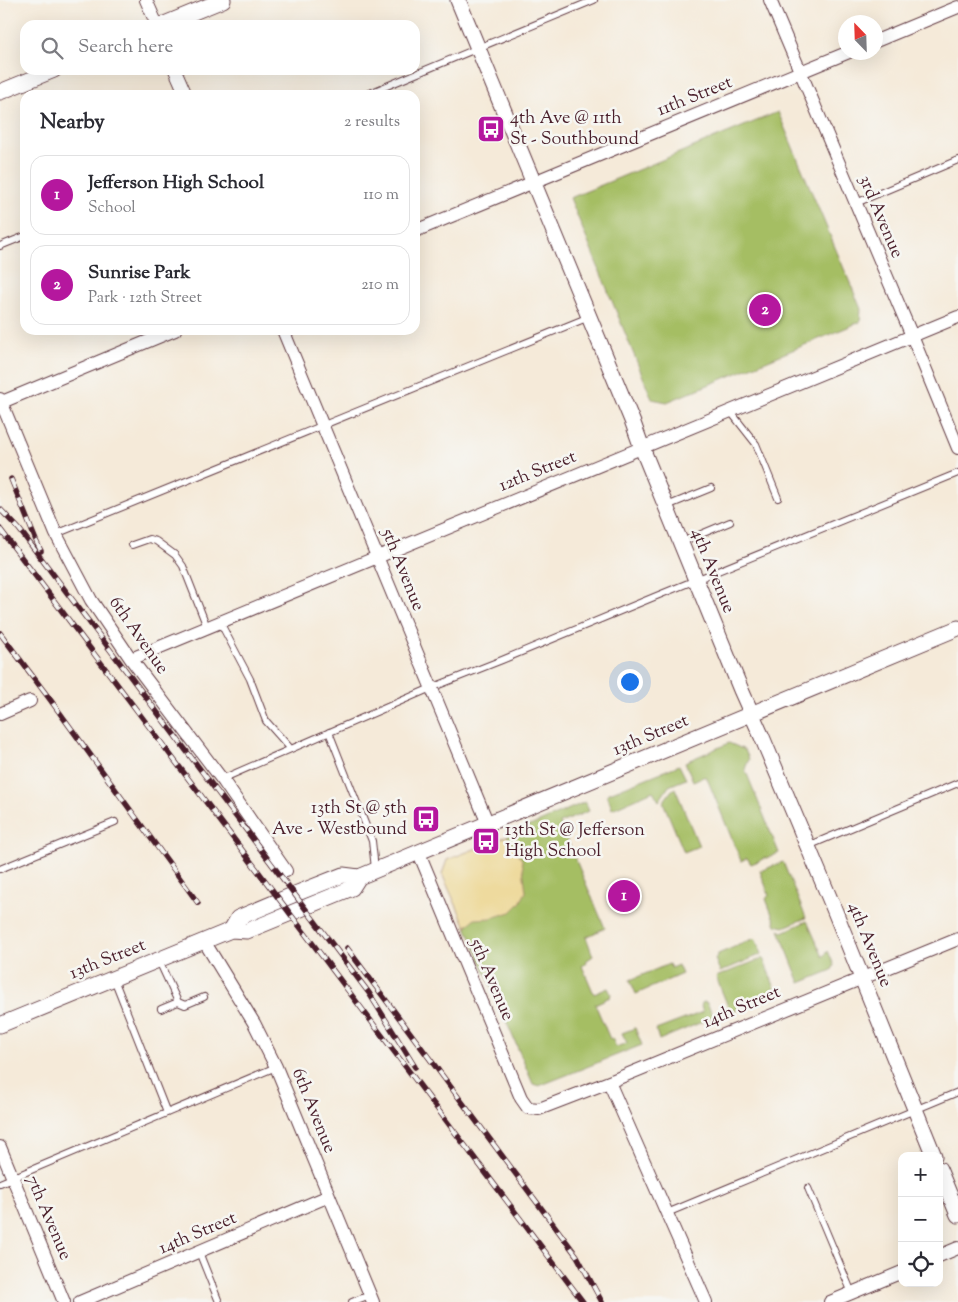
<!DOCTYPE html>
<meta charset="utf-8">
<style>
:root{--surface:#fff;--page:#f2f2f3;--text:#2b2b33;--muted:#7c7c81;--line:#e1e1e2;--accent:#b5179e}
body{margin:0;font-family:"Sorts Mill Goudy",serif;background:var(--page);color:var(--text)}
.controls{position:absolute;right:15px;bottom:15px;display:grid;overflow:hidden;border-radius:10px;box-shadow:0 5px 20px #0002}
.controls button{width:45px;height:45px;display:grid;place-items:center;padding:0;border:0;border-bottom:1px solid var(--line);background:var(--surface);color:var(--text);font:25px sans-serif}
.compass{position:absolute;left:838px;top:15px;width:45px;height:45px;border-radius:50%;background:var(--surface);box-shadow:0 5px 20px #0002;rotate:337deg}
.you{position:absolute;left:629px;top:681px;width:18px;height:18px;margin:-12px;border:4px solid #fff;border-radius:50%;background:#1a73e8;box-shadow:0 0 0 8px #1a73e833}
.badge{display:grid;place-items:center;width:32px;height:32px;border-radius:50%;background:var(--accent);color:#fff;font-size:16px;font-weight:700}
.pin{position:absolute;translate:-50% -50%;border:2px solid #fff;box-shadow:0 1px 5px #0006}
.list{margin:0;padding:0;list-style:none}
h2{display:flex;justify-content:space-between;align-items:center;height:65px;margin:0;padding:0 20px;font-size:21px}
h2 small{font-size:16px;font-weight:400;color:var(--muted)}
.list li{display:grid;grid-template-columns:32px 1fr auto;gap:15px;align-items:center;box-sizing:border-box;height:80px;margin:0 10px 10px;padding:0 10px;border:1px solid var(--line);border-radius:15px}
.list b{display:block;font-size:19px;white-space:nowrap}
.list p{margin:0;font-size:16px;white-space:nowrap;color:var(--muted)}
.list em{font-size:16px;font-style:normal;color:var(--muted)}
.icon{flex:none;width:28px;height:28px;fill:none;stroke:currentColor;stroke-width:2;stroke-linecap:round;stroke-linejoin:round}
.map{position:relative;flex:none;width:958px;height:1302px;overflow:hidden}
.search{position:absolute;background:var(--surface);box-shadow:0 5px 20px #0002;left:20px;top:20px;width:400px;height:55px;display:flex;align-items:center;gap:12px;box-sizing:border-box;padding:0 18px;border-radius:15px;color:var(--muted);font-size:19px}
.panel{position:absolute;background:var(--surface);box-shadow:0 5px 20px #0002;left:20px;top:90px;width:400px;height:245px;border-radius:15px}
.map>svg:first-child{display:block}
.green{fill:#a5be64;stroke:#786e48}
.sand{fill:#eeda9e;stroke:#9c7c64}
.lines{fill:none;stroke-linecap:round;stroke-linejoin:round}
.service-casing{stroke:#643d45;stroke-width:8}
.minor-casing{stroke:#643d45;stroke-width:14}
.tertiary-casing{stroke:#643d45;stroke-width:17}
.service{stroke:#fff;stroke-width:6}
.minor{stroke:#fff;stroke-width:12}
.tertiary{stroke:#fff;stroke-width:15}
.rail-casing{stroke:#4a1f2b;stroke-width:5.5}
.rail{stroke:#f6f6f2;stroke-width:4;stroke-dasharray:11;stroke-linecap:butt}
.labels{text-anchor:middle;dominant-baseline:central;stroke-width:5;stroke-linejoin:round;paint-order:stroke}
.street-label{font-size:18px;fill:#4a1f2b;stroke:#f6f6f2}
.poi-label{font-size:18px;fill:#4a1f2b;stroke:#f6f6f2;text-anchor:start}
</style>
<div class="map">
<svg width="958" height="1302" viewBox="0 0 958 1302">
<rect width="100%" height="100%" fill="#f6f6f2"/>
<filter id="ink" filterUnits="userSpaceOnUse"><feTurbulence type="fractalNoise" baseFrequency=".02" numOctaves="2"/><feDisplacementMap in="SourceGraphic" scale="10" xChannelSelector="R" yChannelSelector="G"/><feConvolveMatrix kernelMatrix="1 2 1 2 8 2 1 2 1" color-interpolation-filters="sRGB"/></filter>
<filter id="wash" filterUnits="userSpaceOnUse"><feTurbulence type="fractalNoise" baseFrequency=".0096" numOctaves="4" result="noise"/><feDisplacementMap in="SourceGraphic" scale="20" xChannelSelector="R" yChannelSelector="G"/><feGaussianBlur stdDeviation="1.12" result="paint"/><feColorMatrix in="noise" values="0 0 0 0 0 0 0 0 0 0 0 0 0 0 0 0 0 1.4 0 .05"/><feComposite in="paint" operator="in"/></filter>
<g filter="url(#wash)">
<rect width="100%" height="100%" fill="#f5ead9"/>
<!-- green -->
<path class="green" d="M778 112 861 309 860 322 667 402 652 399 570 198Z
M729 743 745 750 749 759 745 769 779 853 751 864 747 858 741 861 706 776 693 781 685 762Z
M679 765 686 779 669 786 659 801 653 791 612 809 607 794Z
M675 788 699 846 684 852 663 802 672 790Z
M585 802 589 811 560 823 605 928 586 937 593 956 586 961 587 963 582 966 594 994 608 988 611 994 610 997 595 1004 610 1039 612 1038 616 1047 627 1043 622 1033 635 1028 642 1045 539 1086 533 1084 467 929V925L512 844 507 836Z
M783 862 806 918 784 927 776 925 766 899 769 895 760 871Z
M807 921 823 957 828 951 834 965 832 970 800 983 779 930 783 932Z
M755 938 762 954 720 972 715 959 718 954Z
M763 958 777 993 732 1011 729 1009 716 977Z
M669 964 671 968 678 965 682 974 636 994 630 980Z
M704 1002 707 1003 714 1017 659 1040 656 1030 703 1012 701 1006 702 1003Z"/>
<!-- sand -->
<path class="sand" d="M507 836 522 860 526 892 520 903 511 912 491 918 475 919 467 925V929L442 874 447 860Z"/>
</g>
<g filter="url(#ink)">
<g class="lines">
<!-- service casing -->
<g class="service-casing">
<path id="service" d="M365 95 594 0
M856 203 958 160
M0 246 25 236
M730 411 756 444 778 498
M667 506 711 488
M56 534 589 317
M682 542 730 522
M132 545 149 539 156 541 175 555 183 566 207 627
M220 622 250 679 266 721 290 748
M329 732 372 841 375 869
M222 779 431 688 502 660 654 597 958 473
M808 846 958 783
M0 869 115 822
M159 961 178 1002 185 1005 204 997
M114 979 167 1113
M161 1009 178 1002
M0 1183 276 1067
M808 1188 852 1293
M667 1213 958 1092
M199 1252 219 1302
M352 1302 370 1295"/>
</g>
<!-- minor casing -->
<g class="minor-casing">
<path id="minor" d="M146 0 157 25
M770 0 912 336 958 448
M876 41 958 7
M175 70 186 95
M415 231 849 52
M283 330 488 824
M0 399 56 534 91 600 131 659 224 782 286 871
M2 402 175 330
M131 659 958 317
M0 714 30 701
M419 853 521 1098 528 1108 539 1109 609 1082 958 939
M204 941 254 1023 276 1067 373 1302
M609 1082 706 1302
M0 1147 64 1302
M939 1256 958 1248
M80 1302 329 1196
M830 1302 902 1272"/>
</g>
<!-- tertiary casing -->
<g class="tertiary-casing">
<path id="tertiary" d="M458 0 633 423 642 448 741 690 762 737 832 904 934 1156
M162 25 223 0
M0 92 54 70
M231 930 238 918 295 894 343 875 359 877 958 628
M0 1025 231 930 247 931 352 888 359 877
M939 1169 958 1215"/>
</g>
<!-- service -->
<use href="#service" class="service"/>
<!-- minor -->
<use href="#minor" class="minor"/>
<!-- tertiary -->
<use href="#tertiary" class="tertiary"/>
<!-- rail casing -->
<g class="rail-casing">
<path id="rail" d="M11 479 37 543 41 551
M0 509 19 529 369 993 415 1067
M0 529 583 1302
M0 633 49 698 198 903
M347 948 577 1256 602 1302"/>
</g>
<!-- rail -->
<use href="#rail" class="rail"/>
</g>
</g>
<!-- icons -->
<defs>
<g id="bus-square" transform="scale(1.4375)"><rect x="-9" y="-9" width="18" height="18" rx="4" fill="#b5179e" stroke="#f6f6f2"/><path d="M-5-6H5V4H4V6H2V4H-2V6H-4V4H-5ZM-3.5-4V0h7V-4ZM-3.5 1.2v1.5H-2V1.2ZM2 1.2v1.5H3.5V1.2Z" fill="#fff"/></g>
</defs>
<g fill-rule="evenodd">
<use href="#bus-square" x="491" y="129"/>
<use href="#bus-square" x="426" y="819"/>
<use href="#bus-square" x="486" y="841"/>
</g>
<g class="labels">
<!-- street labels -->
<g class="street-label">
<text transform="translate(695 97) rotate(-22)">11th Street</text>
<text transform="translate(880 217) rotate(67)">3rd Avenue</text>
<text transform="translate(538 472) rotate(-22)">12th Street</text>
<text transform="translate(402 570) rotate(68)">5th Avenue</text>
<text transform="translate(712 571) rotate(68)">4th Avenue</text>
<text transform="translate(138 636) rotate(55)">6th Avenue</text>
<text transform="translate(651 736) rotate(-23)">13th Street</text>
<text transform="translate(869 945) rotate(68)">4th Avenue</text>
<text transform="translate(108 960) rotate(-22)">13th Street</text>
<text transform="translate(491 980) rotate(67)">5th Avenue</text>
<text transform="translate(742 1008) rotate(-23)">14th Street</text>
<text transform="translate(313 1111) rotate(68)">6th Avenue</text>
<text transform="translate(48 1218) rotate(67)">7th Avenue</text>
<text transform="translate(198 1234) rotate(-23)">14th Street</text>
</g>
<!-- poi labels -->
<g class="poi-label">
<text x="510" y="119">4th Ave @ 11th<tspan x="510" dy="21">St - Southbound</tspan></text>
<text x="407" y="809" text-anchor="end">13th St @ 5th<tspan x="407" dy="21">Ave - Westbound</tspan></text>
<text x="505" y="831">13th St @ Jefferson<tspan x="505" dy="21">High School</tspan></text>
</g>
</g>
</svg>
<div class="controls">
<button>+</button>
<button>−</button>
<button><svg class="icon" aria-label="locate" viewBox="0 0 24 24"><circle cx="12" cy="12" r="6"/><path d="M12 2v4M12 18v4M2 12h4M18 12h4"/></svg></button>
</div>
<svg class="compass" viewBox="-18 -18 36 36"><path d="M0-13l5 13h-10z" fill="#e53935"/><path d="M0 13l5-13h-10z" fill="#7c7c81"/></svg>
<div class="you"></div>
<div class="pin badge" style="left:624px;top:896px">1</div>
<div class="pin badge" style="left:765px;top:310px">2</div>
<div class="search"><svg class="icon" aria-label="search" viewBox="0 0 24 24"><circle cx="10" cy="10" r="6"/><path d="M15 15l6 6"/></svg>Search here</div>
<section class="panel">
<h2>Nearby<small>2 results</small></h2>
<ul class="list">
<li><span class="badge">1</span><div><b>Jefferson High School</b><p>School</p></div><em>110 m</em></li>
<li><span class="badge">2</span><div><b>Sunrise Park</b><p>Park · 12th Street</p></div><em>210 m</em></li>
</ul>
</section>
</div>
